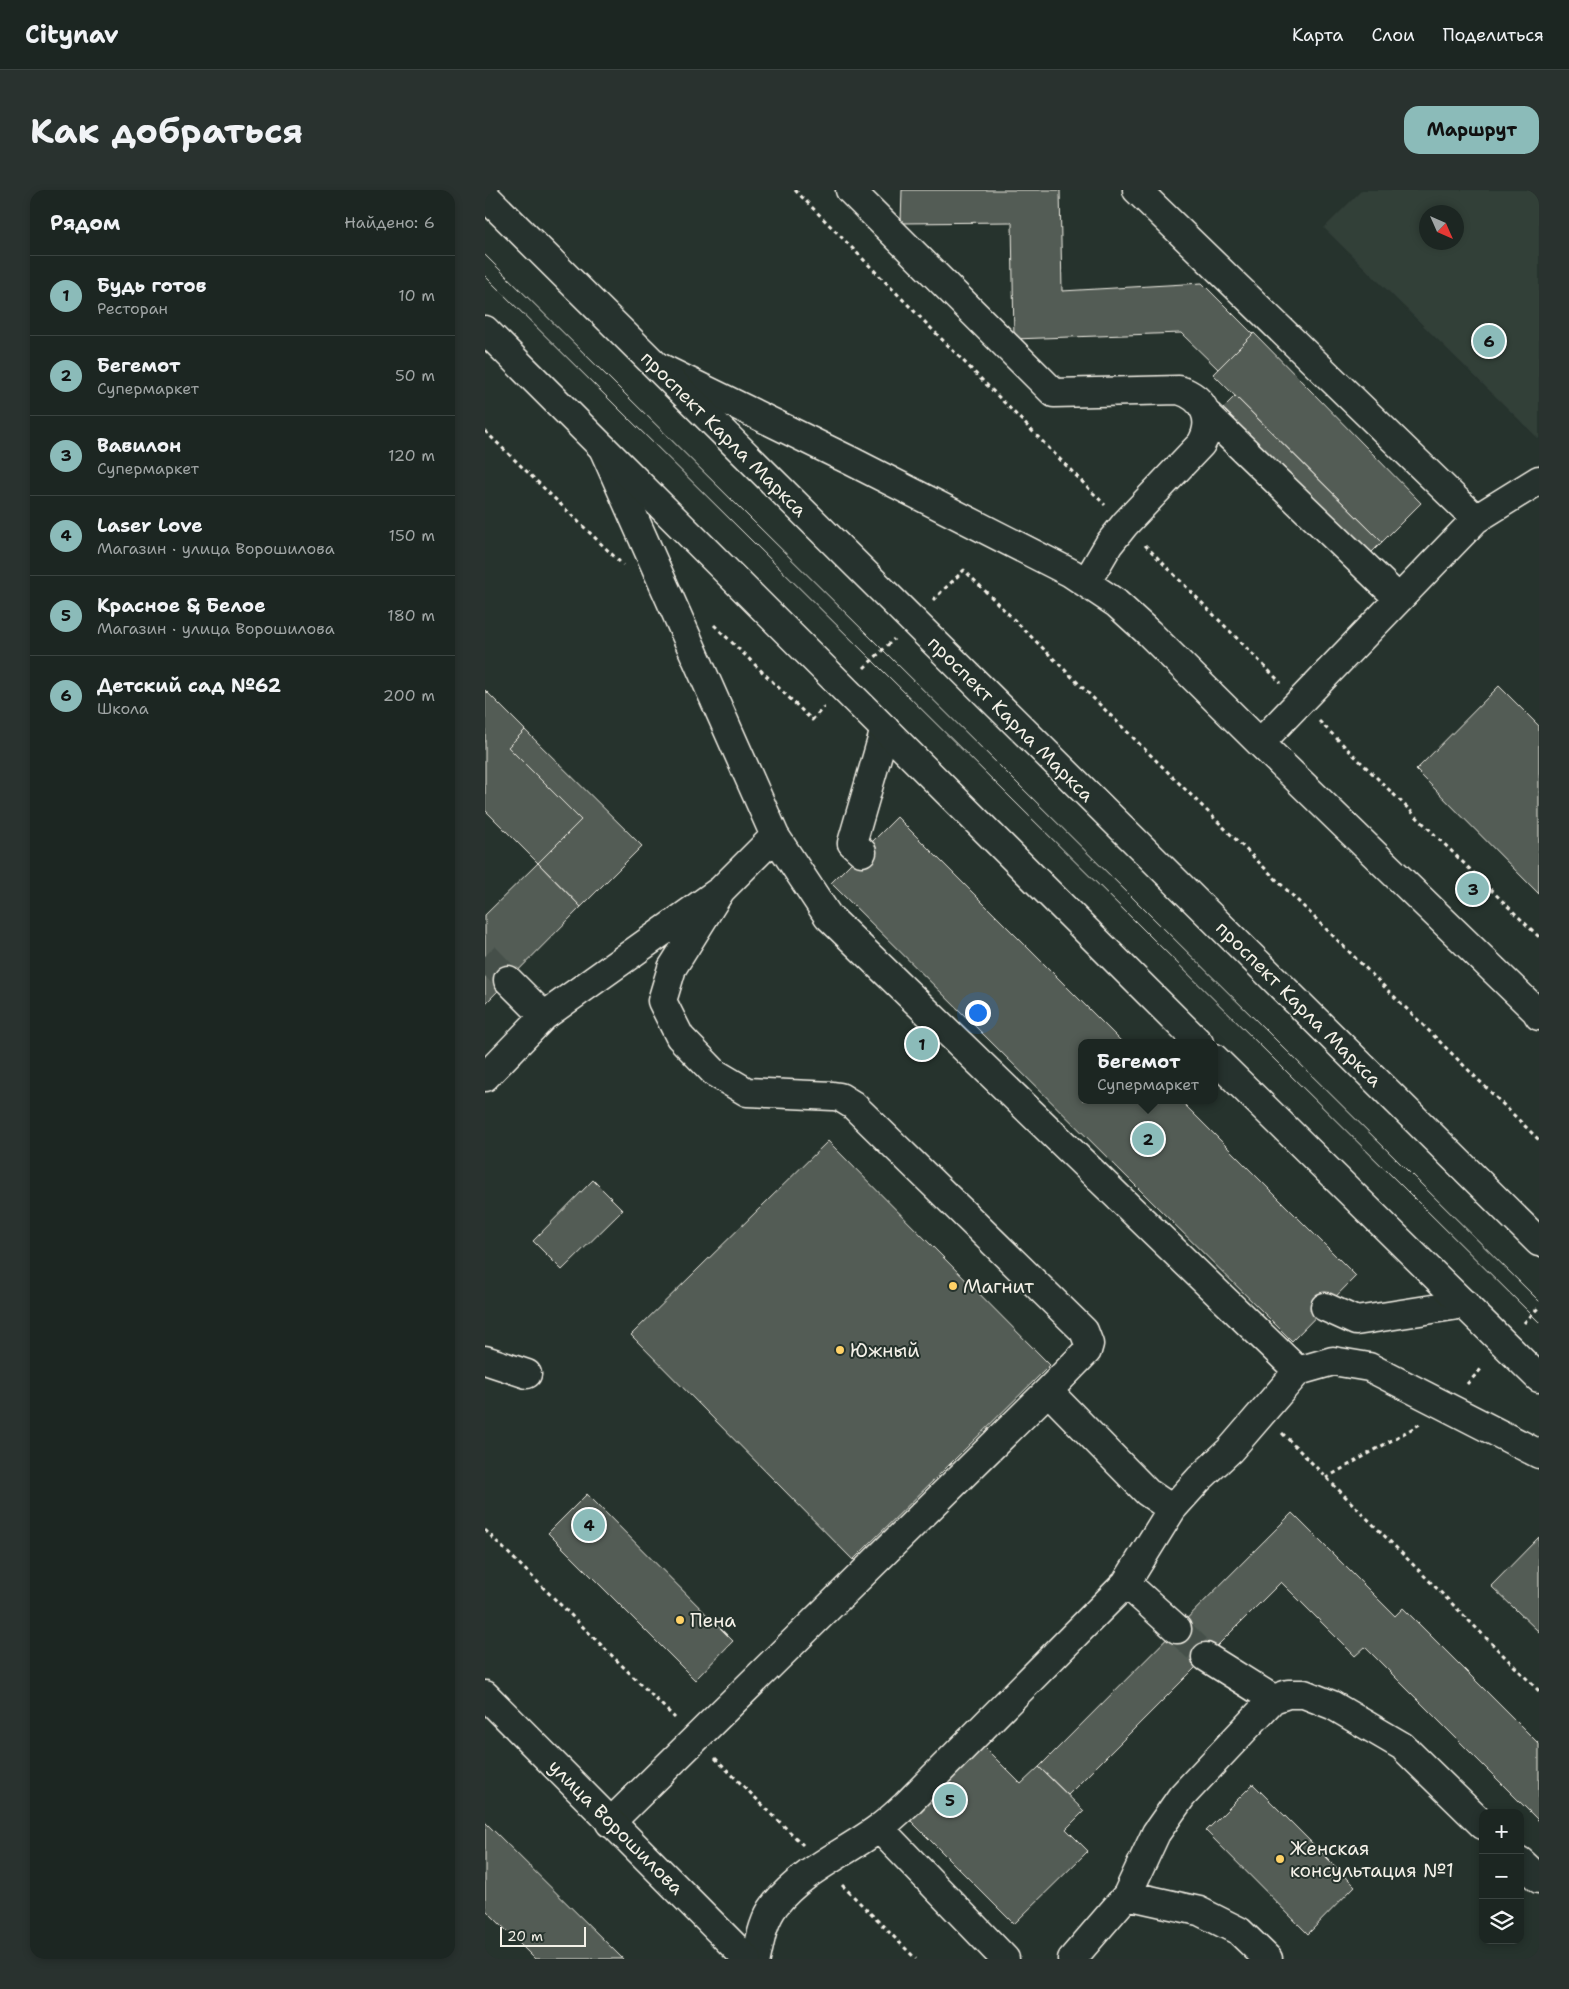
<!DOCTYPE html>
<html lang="ru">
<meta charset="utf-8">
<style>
:root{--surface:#1c2622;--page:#29322f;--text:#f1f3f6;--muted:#a0a5a5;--line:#3a4340;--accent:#8bbbb9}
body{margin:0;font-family:"Shantell Sans",sans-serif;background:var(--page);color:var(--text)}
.controls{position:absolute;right:15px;bottom:15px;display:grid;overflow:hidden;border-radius:10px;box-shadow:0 2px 8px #0003}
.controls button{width:45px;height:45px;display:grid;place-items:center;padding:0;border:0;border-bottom:1px solid var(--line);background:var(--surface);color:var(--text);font:25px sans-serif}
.compass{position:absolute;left:934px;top:15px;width:45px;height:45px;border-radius:50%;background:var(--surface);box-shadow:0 2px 8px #0003;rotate:135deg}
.scale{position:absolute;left:15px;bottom:12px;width:86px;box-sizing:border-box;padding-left:5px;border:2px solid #f4f1e8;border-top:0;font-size:14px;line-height:18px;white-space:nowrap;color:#f4f1e8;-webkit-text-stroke:4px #26332d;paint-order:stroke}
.you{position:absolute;left:492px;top:822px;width:18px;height:18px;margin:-12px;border:4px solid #fff;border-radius:50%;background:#1a73e8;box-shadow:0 0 0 8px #1a73e833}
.badge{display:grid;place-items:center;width:32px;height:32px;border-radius:50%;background:var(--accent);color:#111;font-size:16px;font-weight:700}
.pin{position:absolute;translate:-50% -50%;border:2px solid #fff;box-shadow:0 1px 5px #0006}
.popup{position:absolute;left:593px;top:849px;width:140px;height:65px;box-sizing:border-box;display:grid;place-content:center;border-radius:10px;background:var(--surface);filter:drop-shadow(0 1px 4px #0005);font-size:16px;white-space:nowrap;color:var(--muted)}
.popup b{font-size:19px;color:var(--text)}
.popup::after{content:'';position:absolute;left:50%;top:100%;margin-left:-10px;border:10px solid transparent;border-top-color:var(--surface)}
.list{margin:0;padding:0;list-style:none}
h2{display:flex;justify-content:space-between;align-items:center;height:65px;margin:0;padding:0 20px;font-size:21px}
h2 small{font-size:16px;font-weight:400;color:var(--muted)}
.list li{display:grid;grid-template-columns:32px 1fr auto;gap:15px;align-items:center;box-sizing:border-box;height:80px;padding:0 20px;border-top:1px solid var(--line)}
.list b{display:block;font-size:19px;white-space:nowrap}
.list p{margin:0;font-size:16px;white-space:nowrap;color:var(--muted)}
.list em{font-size:16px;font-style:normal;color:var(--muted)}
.icon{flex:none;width:28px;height:28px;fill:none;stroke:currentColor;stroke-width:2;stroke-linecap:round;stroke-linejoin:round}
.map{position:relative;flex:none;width:1054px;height:1769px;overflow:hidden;border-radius:15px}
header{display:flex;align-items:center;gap:30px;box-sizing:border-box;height:70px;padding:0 25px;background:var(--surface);border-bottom:1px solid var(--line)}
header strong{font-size:24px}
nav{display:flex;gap:28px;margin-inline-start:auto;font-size:18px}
.intro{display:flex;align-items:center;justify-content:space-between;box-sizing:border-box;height:120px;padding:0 30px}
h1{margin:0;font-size:35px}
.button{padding:12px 22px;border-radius:15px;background:var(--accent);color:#111;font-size:18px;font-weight:700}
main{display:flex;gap:30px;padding:0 30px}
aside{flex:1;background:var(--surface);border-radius:15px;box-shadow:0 2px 8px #0003}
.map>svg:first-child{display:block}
.built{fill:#333f39;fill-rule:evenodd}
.building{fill:#525c55;stroke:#f4f1e8}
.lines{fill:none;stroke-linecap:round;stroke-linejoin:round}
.minor-tunnel{stroke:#455049;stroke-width:28;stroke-dasharray:28 14;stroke-linecap:butt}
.minor-casing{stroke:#f4f1e8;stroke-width:31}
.major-casing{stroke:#f4f1e8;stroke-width:31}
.path{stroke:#f4f1e8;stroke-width:3;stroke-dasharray:4 4;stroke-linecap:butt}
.minor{stroke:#26332d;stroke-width:28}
.major{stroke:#26332d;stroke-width:28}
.tram{stroke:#f4f1e8;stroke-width:1}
.poi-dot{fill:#ffd166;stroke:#26332d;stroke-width:2}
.labels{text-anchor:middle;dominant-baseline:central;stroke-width:4;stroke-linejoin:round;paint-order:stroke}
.street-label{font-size:19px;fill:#f4f1e8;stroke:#26332d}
.poi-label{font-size:19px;fill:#f4f1e8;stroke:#26332d;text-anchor:start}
</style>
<header>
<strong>Citynav</strong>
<nav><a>Карта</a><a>Слои</a><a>Поделиться</a></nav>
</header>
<div class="intro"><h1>Как добраться</h1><a class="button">Маршрут</a></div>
<main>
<aside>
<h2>Рядом<small>Найдено: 6</small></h2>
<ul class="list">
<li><span class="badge">1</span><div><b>Будь готов</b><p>Ресторан</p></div><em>10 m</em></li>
<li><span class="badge">2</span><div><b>Бегемот</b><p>Супермаркет</p></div><em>50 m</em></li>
<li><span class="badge">3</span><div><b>Вавилон</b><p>Супермаркет</p></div><em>120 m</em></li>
<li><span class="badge">4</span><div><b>Laser Love</b><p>Магазин · улица Ворошилова</p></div><em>150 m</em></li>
<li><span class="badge">5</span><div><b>Красное &amp; Белое</b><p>Магазин · улица Ворошилова</p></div><em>180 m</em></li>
<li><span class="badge">6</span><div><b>Детский сад №62</b><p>Школа</p></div><em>200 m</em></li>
</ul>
</aside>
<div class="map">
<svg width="1054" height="1769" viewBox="0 0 1054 1769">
<rect width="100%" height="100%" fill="#26332d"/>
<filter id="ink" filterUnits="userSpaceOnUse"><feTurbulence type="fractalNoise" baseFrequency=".02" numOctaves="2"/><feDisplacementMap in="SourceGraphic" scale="10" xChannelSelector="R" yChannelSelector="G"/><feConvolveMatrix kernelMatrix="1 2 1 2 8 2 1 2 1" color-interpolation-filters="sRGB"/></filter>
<g filter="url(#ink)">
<!-- built -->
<path class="built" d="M877 0H1054V249L839 38ZM942 22H972V52H942Z"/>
<!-- building -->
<path class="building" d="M417 0H575L577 101 717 93 768 144 733 179 696 143 529 149 527 32 416 33Z
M769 143 936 313 897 352 728 184Z
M750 206 897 352 879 370 733 223Z
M1014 496 1054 536V704L931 580Z
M0 500 40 540 23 557 96 630 53 673 0 620Z
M40 540 157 656 96 717 53 673 96 630 23 557Z
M412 627 638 853H597V910H695L871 1086 807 1151 346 693Z
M53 673 96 717 0 814V725Z
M343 951 565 1175 368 1370 146 1145Z
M108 990 138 1020 77 1080 48 1051Z
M102 1304 248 1451 210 1490 63 1343Z
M807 1323 910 1426 918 1418 1054 1554V1631L880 1457 870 1466 796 1392 583 1605 554 1577Z
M1054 1347V1442L1006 1396Z
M493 1551 536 1594 554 1577 599 1621 581 1639 603 1661 529 1734 419 1624Z
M768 1594 870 1696 823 1744 721 1641Z
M0 1632 138 1769H50L0 1719Z"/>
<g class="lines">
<!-- minor-tunnel -->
<path class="minor-tunnel" d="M0 766 23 790
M692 1439 721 1467"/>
<!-- minor casing -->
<g class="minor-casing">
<path id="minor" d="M365 0 569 203 694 200C720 208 730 231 716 254L640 334 624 354 601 393
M652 0 991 329
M176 178 366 271 586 383 631 413 664 443 775 553
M721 223 914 409
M118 258 290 646 343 726 813 1181 848 1171 884 1177 1054 1264
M1054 290 991 329 775 553 1051 821 1054 826
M377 662 367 653 400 539
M236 700 187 778 177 811 195 847 230 883 262 902 348 906 355 907 368 915 599 1141 604 1154 602 1161 563 1201
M23 790 59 826 236 700 290 646
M0 887 59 826
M840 1117 871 1131 980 1114
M0 1170 42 1184
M687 1319 641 1393 692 1439
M721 1467 788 1509
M125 1633 563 1201 662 1302 687 1319 714 1289 745 1260 813 1181
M394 1638 520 1769
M1035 1671 1054 1689
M642 1705 714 1721 754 1741 783 1769
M271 1769C275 1751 278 1730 290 1715 315 1682 362 1662 394 1638 404 1631 412 1623 421 1615L641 1393
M587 1769 642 1705 671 1643 697 1606 788 1509 803 1504H819L847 1515 917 1556 998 1635"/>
</g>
<!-- major casing -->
<g class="major-casing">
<path id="major" d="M0 6 1054 1052
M0 140 714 853
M729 868 1054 1188
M0 1505 262 1769"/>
</g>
<!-- path -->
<path class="path" d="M310 0 620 315
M0 241 138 375
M660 355 796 493
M448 410 479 380 1054 950
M229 435 327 530 339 517
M379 478 409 449
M834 531 1054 747
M1039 1133 1054 1117
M982 1194 998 1177
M797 1243 1054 1501
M841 1288 935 1234
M0 1340 190 1528
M230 1568 318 1655
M357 1695 431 1769"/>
<!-- minor -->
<use href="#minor" class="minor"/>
<!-- major -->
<use href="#major" class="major"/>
<!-- tram -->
<path class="tram" d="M0 65 1054 1111
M0 86 1054 1132"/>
</g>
</g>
<!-- markers -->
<g class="poi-dot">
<circle cx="468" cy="1096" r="5"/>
<circle cx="355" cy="1160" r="5"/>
<circle cx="195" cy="1430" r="5"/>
<circle cx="795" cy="1669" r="5"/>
</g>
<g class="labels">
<!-- street labels -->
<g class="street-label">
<text transform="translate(239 244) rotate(45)">проспект Карла Маркса</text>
<text transform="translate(526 529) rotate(45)">проспект Карла Маркса</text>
<text transform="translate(814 814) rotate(45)">проспект Карла Маркса</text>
<text transform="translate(131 1637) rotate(45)">улица Ворошилова</text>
</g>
<!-- poi labels -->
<g class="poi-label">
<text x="478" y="1096">Магнит</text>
<text x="365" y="1160">Южный</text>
<text x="205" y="1430">Пена</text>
<text x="805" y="1658">Женская<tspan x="805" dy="22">консультация №1</tspan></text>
</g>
</g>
</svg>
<div class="controls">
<button>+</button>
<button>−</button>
<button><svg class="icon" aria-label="layers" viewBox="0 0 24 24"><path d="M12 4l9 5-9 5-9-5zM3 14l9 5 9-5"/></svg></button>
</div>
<svg class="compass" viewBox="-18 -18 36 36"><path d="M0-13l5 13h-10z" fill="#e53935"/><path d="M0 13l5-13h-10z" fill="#a0a5a5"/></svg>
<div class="scale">20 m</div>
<div class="you"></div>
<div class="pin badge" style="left:437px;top:854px">1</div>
<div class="pin badge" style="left:663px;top:949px">2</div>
<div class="popup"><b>Бегемот</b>Супермаркет</div>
<div class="pin badge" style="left:988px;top:699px">3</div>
<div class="pin badge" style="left:104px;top:1335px">4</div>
<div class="pin badge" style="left:465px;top:1610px">5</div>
<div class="pin badge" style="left:1004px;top:151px">6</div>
</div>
</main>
